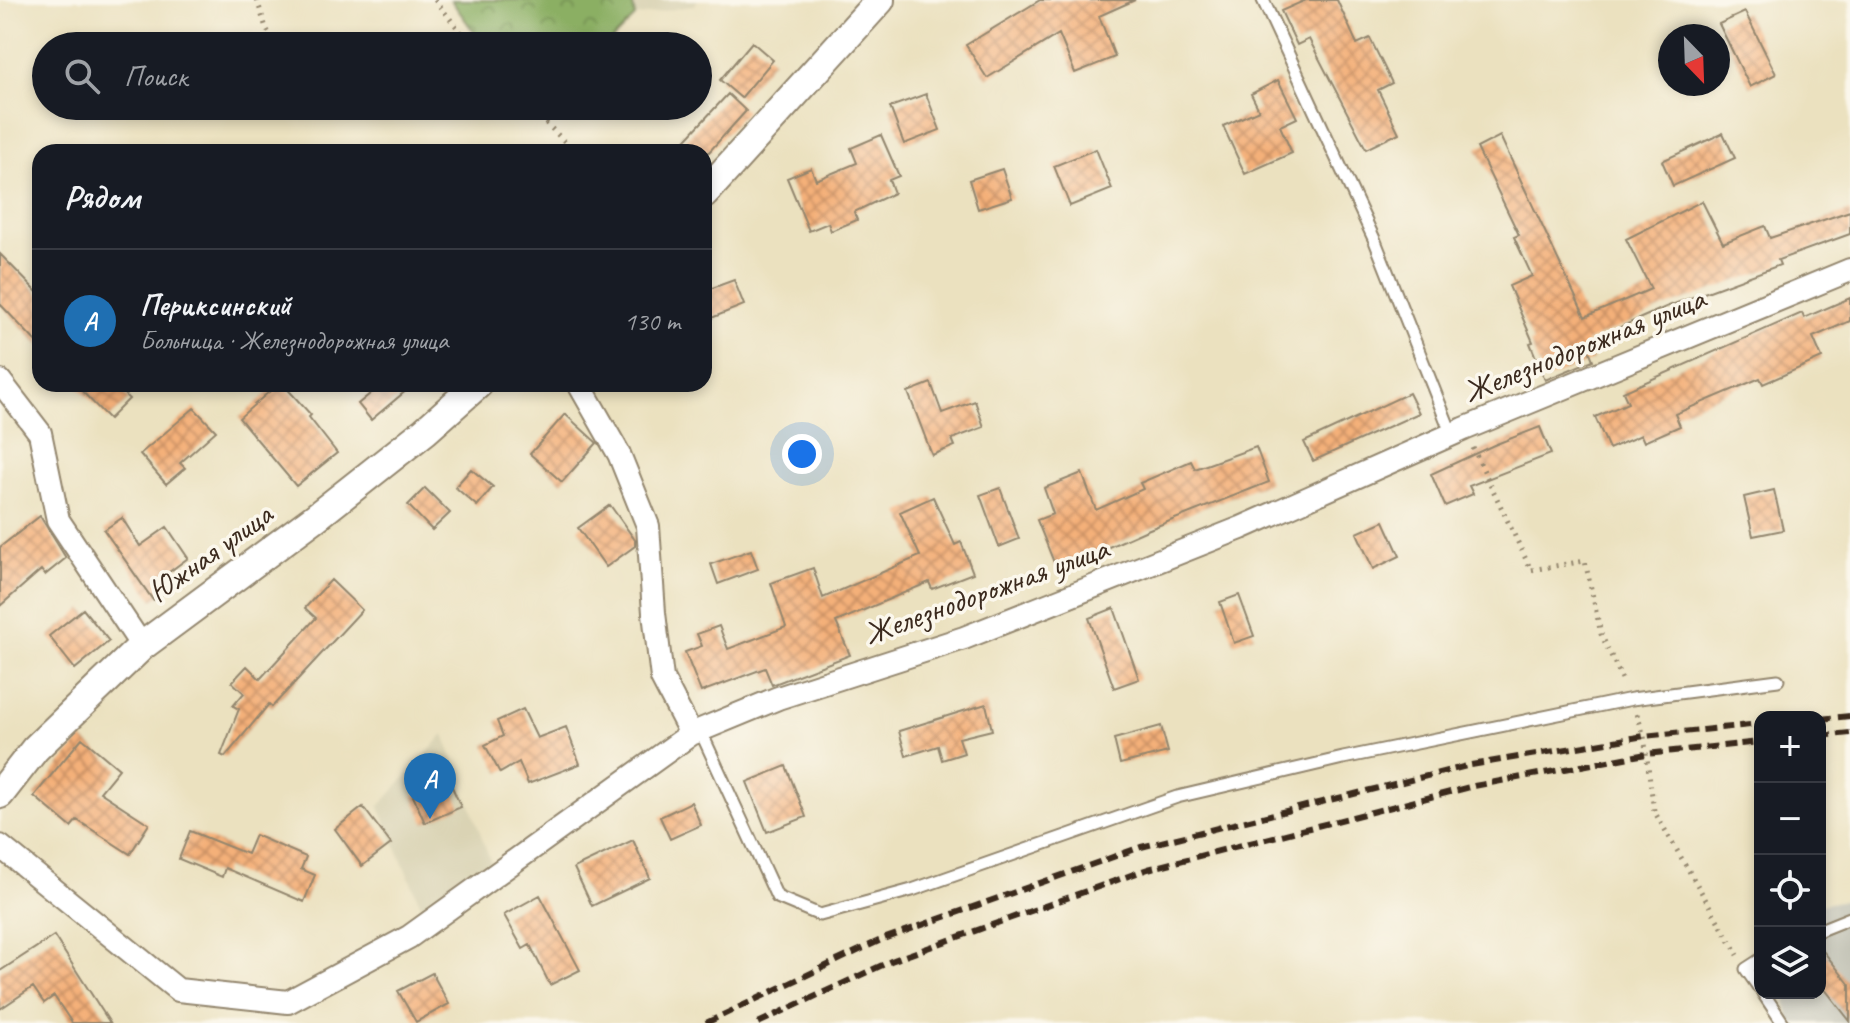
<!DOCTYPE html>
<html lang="ru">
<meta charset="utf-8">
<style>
:root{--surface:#171b24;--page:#20242c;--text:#f1f3f6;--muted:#9ea1a6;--line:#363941;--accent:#1f6fb2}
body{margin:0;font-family:Caveat,sans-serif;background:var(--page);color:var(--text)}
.controls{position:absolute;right:24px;bottom:24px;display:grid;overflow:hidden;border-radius:16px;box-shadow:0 4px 12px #0003}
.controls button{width:72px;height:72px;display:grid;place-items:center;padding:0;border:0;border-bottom:2px solid var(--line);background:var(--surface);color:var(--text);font:40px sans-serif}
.compass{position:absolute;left:1658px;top:24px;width:72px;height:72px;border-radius:50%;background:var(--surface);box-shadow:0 4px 12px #0003;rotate:157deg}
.you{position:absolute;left:802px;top:454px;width:28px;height:28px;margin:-20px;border:6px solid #fff;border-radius:50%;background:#1a73e8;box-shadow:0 0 0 12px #1a73e833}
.badge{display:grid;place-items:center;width:52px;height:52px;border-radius:50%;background:var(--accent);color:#fff;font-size:26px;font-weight:700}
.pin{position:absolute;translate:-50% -66px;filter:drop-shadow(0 2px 4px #0008)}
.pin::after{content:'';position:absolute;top:42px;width:28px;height:24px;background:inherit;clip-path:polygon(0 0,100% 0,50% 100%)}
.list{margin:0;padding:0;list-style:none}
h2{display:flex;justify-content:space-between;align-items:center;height:104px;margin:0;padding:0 32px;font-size:34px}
h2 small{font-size:26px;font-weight:400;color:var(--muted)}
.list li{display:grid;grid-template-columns:52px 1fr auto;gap:24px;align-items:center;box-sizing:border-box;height:144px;padding:0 32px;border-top:2px solid var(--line)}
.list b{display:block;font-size:30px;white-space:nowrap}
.list p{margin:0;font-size:26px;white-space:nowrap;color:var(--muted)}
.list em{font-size:26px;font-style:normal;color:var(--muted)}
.icon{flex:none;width:44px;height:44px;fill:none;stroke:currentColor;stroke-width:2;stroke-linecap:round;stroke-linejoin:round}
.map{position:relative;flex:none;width:1850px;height:1023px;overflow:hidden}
.search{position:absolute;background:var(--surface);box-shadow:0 4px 12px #0003;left:32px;top:32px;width:680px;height:88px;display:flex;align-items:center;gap:20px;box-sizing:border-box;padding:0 28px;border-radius:44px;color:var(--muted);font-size:30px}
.panel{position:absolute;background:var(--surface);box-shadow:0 4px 12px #0003;left:32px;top:144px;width:680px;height:248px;border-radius:24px}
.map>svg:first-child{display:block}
.built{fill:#d8d1b1}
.industrial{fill:#c5c5b8}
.forest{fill:url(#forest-crowns);stroke:#636c40;stroke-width:2}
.building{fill:url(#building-cross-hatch)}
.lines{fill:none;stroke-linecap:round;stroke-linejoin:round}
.service-casing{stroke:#93866e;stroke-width:15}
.minor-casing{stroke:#93866e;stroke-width:26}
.tertiary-casing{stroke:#93866e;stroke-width:32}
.path{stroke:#93866e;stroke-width:5;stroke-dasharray:2 6;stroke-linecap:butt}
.service{stroke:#fff;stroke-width:11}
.minor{stroke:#fff;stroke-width:22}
.tertiary{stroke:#fff;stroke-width:28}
.rail{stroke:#3b2a1e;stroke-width:6;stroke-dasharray:12 6;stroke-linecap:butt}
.labels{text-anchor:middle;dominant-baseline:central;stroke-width:7;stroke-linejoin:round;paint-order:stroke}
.street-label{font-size:32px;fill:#3b2a1e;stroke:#fbf7ec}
</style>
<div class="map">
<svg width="1850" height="1023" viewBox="0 0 1850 1023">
<defs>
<pattern id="forest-crowns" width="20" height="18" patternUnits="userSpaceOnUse" patternTransform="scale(2)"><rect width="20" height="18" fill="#8baf63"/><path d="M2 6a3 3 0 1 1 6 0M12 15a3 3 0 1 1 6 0" fill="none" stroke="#738f51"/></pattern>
<pattern id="building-cross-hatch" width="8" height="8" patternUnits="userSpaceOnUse" patternTransform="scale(2)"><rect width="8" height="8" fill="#f4b079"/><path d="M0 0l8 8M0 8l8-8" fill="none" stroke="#c78f63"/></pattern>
</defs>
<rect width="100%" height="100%" fill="#fbf7ec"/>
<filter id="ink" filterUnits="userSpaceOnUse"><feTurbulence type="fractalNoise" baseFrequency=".0125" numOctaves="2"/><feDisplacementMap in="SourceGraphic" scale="16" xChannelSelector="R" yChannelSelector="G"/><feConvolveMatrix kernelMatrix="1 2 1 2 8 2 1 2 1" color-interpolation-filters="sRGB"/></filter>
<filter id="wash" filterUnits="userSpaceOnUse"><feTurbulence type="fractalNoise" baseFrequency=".006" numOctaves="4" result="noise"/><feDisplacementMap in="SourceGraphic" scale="32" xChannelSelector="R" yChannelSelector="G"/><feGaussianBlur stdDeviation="1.8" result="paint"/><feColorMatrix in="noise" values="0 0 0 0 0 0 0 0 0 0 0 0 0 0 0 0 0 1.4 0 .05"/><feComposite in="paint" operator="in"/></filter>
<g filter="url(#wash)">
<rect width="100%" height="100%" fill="#ebe1bf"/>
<!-- built -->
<path class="built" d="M632 0H698L694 5 635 17Z
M444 734 492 865 425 915 379 807Z"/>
<!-- industrial -->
<path class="industrial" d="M1850 899V1023H1789L1786 993H1820V905Z"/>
<!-- forest -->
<path class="forest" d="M451 0H632L635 17 606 46H484Z"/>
<g id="blocks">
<!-- building -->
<path class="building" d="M1040 0H1135L1099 16 1115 57 1075 73 1059 34 987 78 966 45Z
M1306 0H1337L1357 44 1370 38 1392 83 1378 90 1399 133 1366 149 1309 39 1297 45 1281 11Z
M1745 12 1776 74 1750 87 1719 24Z
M752 42 773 60 741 98 720 80Z
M1278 80 1297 118 1280 126 1292 153 1245 174 1223 126 1259 110 1251 94Z
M728 94 746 111 709 152H674Z
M926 94 940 130 904 144 890 107Z
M1723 133 1735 158 1673 186 1662 161Z
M881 135 899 176 889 180 894 193 854 212 857 220 831 231 828 223 809 231 787 178 811 168 816 180 857 163 851 148Z
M1500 136 1585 317 1651 289 1626 239 1702 201 1723 243 1765 226 1770 238 1850 211V234L1778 260 1780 265 1666 307 1586 342 1593 360 1545 380 1530 343 1533 342 1509 286 1532 276 1514 237 1519 235 1477 148Z
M1096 149 1112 189 1070 206 1054 166Z
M1002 169 1012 198 978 209 969 180Z
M0 254 40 295V346L0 304Z
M734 280 744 305 704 321V291Z
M1850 298V321L1813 337 1822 358 1763 384 1760 378 1675 414 1680 426 1644 442 1641 435 1609 449 1595 417 1628 403 1623 392 1802 313 1804 318Z
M931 383 942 413 975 401 984 427 952 439 955 446 932 455 908 392Z
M75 384H114L129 399 109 419Z
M278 384H283L311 415 309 417 337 453 296 486 239 418Z
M382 384H414L371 420 358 404Z
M1409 393 1419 413 1313 461 1304 442Z
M194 408 216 431 180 463 185 468 166 484 140 454Z
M565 414 597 443 562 482 530 454Z
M1540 427 1551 454 1469 486 1473 494 1445 506 1431 474 1494 445Z
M1256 447 1269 482 1147 530 1057 570 1037 520 1053 514 1044 488 1082 473 1096 510 1143 489 1140 483 1191 461 1195 469Z
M471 469 493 487 477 506 455 487Z
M425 488 450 513 432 530 408 505Z
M1000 488 1019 539 999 547 980 495Z
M1774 490 1783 530 1753 536 1744 497Z
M933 497 955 545 961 542 973 573 932 589 929 582 836 622 850 655 772 685 765 668 701 692 685 652 702 646 697 634 719 626 728 649 786 627 771 583 813 568 823 598 920 556 900 512Z
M610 505 635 540V546L606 567 578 528Z
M40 516 66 558 45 575 41 570 0 606V547Z
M122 518 140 546 167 527 188 558 161 578 169 589 153 600 104 530Z
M1384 521 1400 556 1373 569 1357 533Z
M751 550 758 569 718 584 711 564Z
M331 580 362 610 272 707 269 704 225 757 221 755 239 709 233 706 244 693 232 682 247 666 260 679 316 618 305 608Z
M1239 595 1254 636 1234 643 1220 602Z
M1114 608 1139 679 1114 688 1089 618Z
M83 609 109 641 75 669 49 636Z
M986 704 992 730 959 738 964 753 942 760 938 746 906 756 899 731Z
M523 709 537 738 566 727 580 764 528 784 519 762 500 773 485 745 503 736 497 721Z
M1161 726 1168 752 1120 764 1114 739Z
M82 738 119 769 100 792 149 824 130 854 77 820 71 827 34 796Z
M786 766 806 817 767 832 747 782Z
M449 780 461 807 425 823 413 796Z
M691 802 701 825 670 839 660 817Z
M363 807 391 844 362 866 335 829Z
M190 831 247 854 255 835 306 857 301 869 315 875 304 902 225 868 222 877 179 859Z
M633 840 650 878 592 906 574 868Z
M540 895 580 970 550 985 530 945 523 949 504 915Z
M54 936 110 1023H72L54 996 44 1003 33 987 0 1009V971Z
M1820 947 1850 985V1021L1820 983Z
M432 973 449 1004 416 1022 398 991Z"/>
</g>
</g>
<g filter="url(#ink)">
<use href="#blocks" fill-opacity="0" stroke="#93866e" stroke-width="2"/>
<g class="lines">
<!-- service casing -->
<g class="service-casing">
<path id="service" d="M1263 0 1375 241 1452 435
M700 730 777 897 820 915 912 890 1177 797 1343 758 1632 699 1778 680
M1820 930 1850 918
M1760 960 1746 969 1760 989
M1763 993 1783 1023"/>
</g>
<!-- minor casing -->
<g class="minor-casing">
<path id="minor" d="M0 381 40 433 58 520 142 646
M579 384 619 454 648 526 654 613 662 678 691 734
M0 846 178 990 288 1002 409 937 691 734 778 698 964 638 1241 528 1464 429 1850 270"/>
</g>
<!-- tertiary casing -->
<g class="tertiary-casing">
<path id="tertiary" d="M704 194 880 0
M0 794 35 749 142 646 316 517 425 431 478 384"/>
</g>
<!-- path -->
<path class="path" d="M257 0 266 28 276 46
M435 0 472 46
M529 106 575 152
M1473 448 1531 570 1585 561 1601 634 1624 683
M1637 714 1644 736 1654 811 1738 955"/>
<!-- service -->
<use href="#service" class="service"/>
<!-- minor -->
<use href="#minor" class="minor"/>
<!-- tertiary -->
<use href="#tertiary" class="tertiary"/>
<!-- rail -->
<path class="rail" d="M1820 719 1850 716
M1820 736 1850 733
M706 1023 883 939 1141 847 1471 765 1644 736 1760 724
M758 1023 891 961 1148 869 1474 786 1646 754 1760 742"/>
</g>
</g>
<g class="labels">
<!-- street labels -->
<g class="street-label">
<text transform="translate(1584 345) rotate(-22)">Железнодорожная улица</text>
<text transform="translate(210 553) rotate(-36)">Южная улица</text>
<text transform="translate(986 591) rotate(-20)">Железнодорожная улица</text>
</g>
</g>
</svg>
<div class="controls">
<button>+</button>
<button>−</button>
<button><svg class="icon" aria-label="locate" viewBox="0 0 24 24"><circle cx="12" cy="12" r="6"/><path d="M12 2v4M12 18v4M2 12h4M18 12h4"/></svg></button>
<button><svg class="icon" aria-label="layers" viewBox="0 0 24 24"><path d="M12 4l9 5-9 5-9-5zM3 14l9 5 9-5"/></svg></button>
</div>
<svg class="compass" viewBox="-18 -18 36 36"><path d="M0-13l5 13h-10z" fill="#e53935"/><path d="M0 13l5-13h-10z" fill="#9ea1a6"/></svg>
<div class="you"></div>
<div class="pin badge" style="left:430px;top:819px">A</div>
<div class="search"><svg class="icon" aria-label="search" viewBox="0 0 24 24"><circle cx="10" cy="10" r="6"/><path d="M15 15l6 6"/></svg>Поиск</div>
<section class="panel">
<h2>Рядом<small></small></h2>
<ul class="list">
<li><span class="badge">A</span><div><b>Периксинский</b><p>Больница · Железнодорожная улица</p></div><em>130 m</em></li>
</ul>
</section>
</div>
